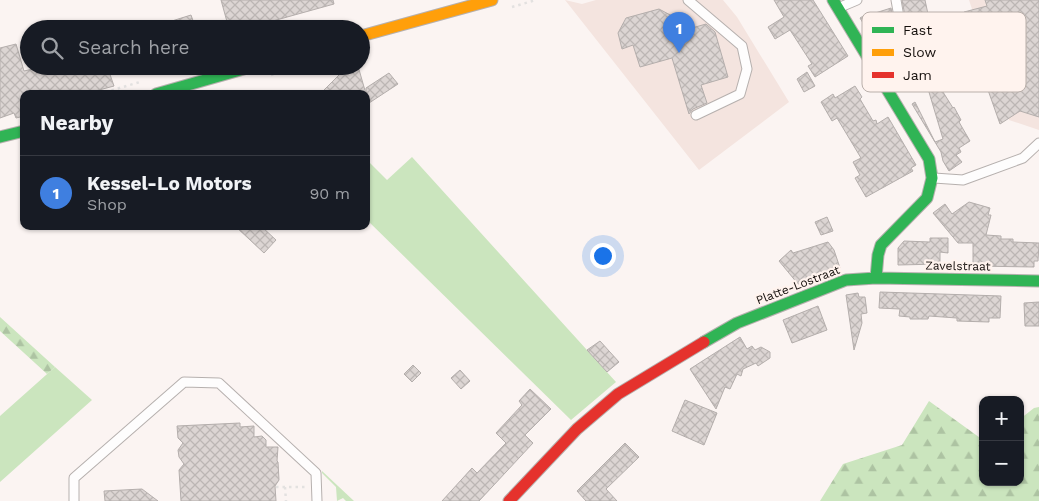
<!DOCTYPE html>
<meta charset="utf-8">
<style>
:root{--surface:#171b24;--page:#20242c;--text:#f1f3f6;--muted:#9ea1a6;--line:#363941;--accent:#1a73e8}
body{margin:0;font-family:"Work Sans",sans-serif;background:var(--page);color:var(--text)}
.controls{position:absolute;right:15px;bottom:15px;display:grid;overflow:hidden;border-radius:10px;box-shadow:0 1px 4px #0004}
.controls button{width:45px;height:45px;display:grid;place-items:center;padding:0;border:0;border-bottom:1px solid var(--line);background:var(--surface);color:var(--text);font:25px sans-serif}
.you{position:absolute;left:602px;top:255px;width:18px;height:18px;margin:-12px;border:4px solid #fff;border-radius:50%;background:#1a73e8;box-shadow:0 0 0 8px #1a73e833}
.badge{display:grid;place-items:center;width:32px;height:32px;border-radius:50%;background:var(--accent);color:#fff;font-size:16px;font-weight:700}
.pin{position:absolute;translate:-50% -41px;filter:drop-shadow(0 1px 2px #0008)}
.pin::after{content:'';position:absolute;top:26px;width:18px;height:15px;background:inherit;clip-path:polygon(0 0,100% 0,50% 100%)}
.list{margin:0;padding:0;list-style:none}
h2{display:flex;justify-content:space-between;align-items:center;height:65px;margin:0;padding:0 20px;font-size:21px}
h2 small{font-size:16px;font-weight:400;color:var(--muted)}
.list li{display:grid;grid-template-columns:32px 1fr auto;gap:15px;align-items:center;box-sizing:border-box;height:75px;padding:0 20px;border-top:1px solid var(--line)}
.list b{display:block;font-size:19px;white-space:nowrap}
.list p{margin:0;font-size:16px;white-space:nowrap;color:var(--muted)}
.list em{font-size:16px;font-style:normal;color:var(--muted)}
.icon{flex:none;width:28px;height:28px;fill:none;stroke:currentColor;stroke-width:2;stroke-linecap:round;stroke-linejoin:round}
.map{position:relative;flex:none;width:1039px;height:501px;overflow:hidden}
.search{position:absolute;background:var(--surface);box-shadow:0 1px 4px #0004;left:20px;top:20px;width:350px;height:55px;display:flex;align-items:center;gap:12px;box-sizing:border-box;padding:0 18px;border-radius:28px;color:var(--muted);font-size:19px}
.panel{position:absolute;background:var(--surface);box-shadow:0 1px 4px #0004;left:20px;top:90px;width:350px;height:140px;border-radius:10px}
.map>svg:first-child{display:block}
.built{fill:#f4e4df}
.grass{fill:#cbe5be}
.forest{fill:url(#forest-firs)}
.building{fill:url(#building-cross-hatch);stroke:#b4aeac}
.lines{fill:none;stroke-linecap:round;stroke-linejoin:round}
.lane-casing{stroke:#b6b0ae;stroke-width:11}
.fast-casing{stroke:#b6b0ae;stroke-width:13}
.slow-casing{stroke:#b6b0ae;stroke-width:13}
.jam-casing{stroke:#b6b0ae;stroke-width:13}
.path{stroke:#e3e1e0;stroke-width:2.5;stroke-dasharray:2.5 4;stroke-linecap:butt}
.lane{stroke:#fefdfd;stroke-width:9}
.fast{stroke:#30b455;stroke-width:11}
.slow{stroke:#ff9f0a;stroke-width:11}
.jam{stroke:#e5322d;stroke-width:11}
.labels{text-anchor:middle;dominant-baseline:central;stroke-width:4.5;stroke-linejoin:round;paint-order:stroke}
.street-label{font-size:12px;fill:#150f0c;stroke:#fff3ee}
.key{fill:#fff3ee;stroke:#b9afaa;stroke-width:1}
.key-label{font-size:14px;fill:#150f0c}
</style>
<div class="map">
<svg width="1039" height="501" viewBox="0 0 1039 501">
<defs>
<pattern id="forest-firs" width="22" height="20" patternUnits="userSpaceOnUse" patternTransform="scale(1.25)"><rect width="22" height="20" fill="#cbe5be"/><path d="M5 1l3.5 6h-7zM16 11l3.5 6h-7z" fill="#adc3a2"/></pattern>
<pattern id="building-cross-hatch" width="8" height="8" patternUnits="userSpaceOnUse" patternTransform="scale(1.25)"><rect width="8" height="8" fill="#dcd5d3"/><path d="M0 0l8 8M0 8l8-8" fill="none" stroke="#bcb6b4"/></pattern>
</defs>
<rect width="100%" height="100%" fill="#fbf4f2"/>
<!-- built -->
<path class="built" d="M565 0 582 4 596 0H723L737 17 789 102 699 170Z
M969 0H1039V130L1009 120Z"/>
<!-- grass -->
<path class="grass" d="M412 157 616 382 571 420 366 219V159L387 180Z
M55 367 92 400 0 482V416Z
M322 471 354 501H346L343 498 337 501 336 487 322 473Z"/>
<!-- forest -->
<path class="forest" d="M0 317 55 367 47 374 0 331Z
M929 401 983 440V482H1020V419L1034 408 1039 407V501H820L843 464 902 445Z"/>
<!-- building -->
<path class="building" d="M221 0H333L334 4 244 29H229Z
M774 0H813L848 56 815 77 808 66 812 64 790 30 775 39 768 27 784 17Z
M902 0H925L935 47 918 56 917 52 885 60 860 18 868 13 869 15 891 8 894 21 901 23 905 20V16Z
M985 0H1039V117L1020 111 1000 124 988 90 1015 81 992 18 968 25 964 12 987 6Z
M659 9 674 17 678 32 706 24 715 32 728 77 701 85 707 103 693 109 689 114 672 58 640 67 633 45 622 49 618 33 626 18Z
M191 15 196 29H156V26Z
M16 44 24 71 46 66H107L114 86 84 94H24V116L16 118 14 113 0 118V48Z
M923 60 953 108 954 107 961 120 959 122 970 141 959 148 961 152 956 155 962 162 949 171 943 161 941 152 912 104 915 102 935 142 943 139 920 62Z
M331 66H358L366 94H320L339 75Z
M807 72 815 86 804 92 797 79Z
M389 73 398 84 366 105V88Z
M855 86 862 97 860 99 873 121 876 120 877 124 888 117 916 165 911 168 913 171 866 197 855 178 860 175 853 162 861 158 837 118 832 121 821 102 833 94 835 98Z
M969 202 990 208 988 215H991L986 235 1001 236V239H1013V242L1039 243 1038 261H1034V267L973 266V243H958L933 213 945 204 952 214Z
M827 217 833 231 821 235 815 222Z
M235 226H261L276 240 264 253Z
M930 238H948V253L940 252V264L898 265V248L904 241 930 242Z
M828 242 834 250 840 268 798 284 779 261 791 250 793 253Z
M880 292 1001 296 1000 318H989V322L957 321V318L929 316 928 319H910V317L899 316 900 309 879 308Z
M858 293 859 297H865L867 313 861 314 862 323 854 350 846 295Z
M1039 302V326H1025L1024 303Z
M818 306 827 330 792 343 783 320Z
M740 337 747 349 752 346 755 350 761 347 770 352V358L758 366 756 363 743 369 741 376 737 374 730 389 725 387 716 409 690 369Z
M600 341 619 362 607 372 587 350Z
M413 365 421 373 412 382 404 374Z
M460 370 470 381 461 389 451 378Z
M530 389 551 409 525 435 533 443 479 501H442L472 468 477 473 506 443 496 433 522 405 519 401Z
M685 400 717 413 704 445 672 431Z
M240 423V427L254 426V437L262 436 266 440V447H278L277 461 278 462 279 480 275 486 276 501H181L179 470 184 464 179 457 178 450 183 443 178 438 177 426Z
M625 443 639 457 606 489 617 501H586L577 491Z
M142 489 158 501H105L104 491Z"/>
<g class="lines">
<!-- lane casing -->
<g class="lane-casing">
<path id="lane" d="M688 0 742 46 747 69 740 94 696 115
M896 0 899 17
M838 8 857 0
M934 178 963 180 1023 158 1039 143
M74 501V478L184 382 219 383 316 473 317 501"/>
</g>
<!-- fast casing -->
<g class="fast-casing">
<path id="fast" d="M833 0 929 159 932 178 927 198 881 245 878 255 876 278
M156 94 254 66
M0 137 24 131
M704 342 737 323 846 280 876 278 1039 281"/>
</g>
<!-- slow casing -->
<g class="slow-casing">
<path id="slow" d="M361 36 492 0"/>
</g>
<!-- jam casing -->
<g class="jam-casing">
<path id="jam" d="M509 501 577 429 618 394 704 342"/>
</g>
<!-- path -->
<path class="path" d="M512 7 536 0
M324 29 345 23
M271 75 301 66
M99 94 140 82
M276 487H305
M285 487 286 501"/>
<!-- lane -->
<use href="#lane" class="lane"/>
<!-- fast -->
<use href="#fast" class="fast"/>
<!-- slow -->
<use href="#slow" class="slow"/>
<!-- jam -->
<use href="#jam" class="jam"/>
</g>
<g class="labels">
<!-- street labels -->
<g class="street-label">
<text transform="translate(958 266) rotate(1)">Zavelstraat</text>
<text transform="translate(798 285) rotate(-21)">Platte-Lostraat</text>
</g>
</g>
<!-- legend -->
<rect x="862" y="12" width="164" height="80" rx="8" class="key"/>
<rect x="872" y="27" width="22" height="6" fill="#30b455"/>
<rect x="872" y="49" width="22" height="7" fill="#ff9f0a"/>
<rect x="872" y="72" width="22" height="6" fill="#e5322d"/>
<g class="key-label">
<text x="903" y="35">Fast</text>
<text x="903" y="57">Slow</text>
<text x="903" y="80">Jam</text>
</g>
</svg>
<div class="controls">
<button>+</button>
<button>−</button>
</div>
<div class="you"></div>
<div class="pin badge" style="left:679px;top:53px;background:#3f7fe0">1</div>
<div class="search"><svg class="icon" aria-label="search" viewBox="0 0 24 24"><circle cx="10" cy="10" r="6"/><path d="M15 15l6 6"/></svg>Search here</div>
<section class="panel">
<h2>Nearby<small></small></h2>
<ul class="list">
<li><span class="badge" style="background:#3f7fe0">1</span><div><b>Kessel-Lo Motors</b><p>Shop</p></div><em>90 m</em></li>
</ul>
</section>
</div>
